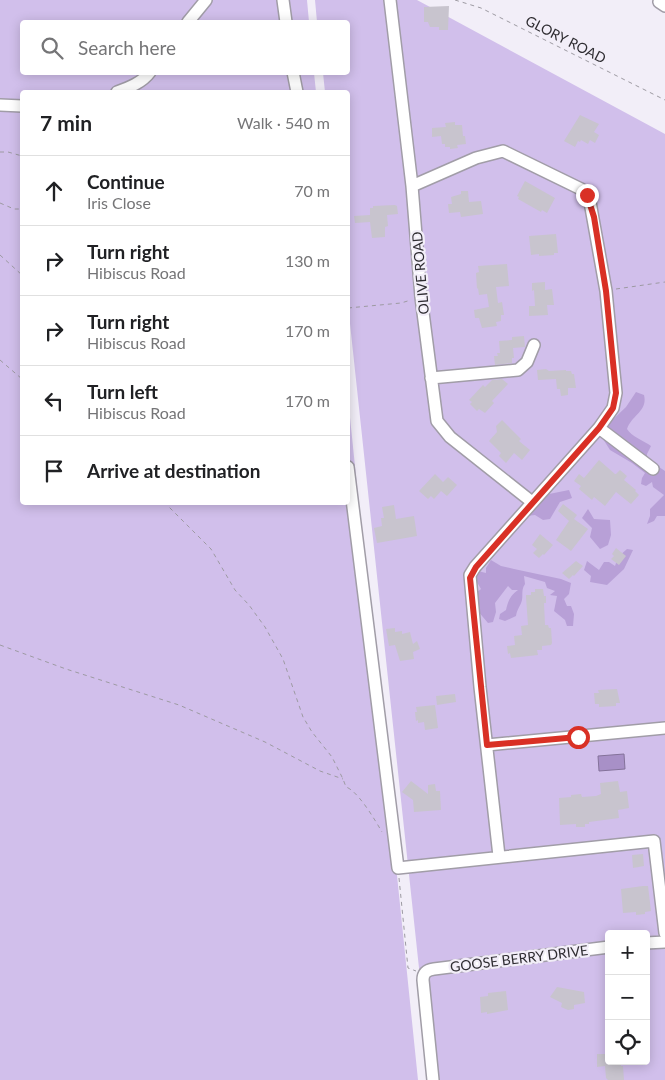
<!DOCTYPE html>
<meta charset="utf-8">
<style>
:root{--surface:#fff;--page:#f6f6f6;--text:#202124;--muted:#757577;--line:#e0e0e0}
body{margin:0;font-family:Lato,sans-serif;background:var(--page);color:var(--text)}
.controls{position:absolute;right:15px;bottom:15px;display:grid;overflow:hidden;border-radius:5px;box-shadow:0 2px 12px #0003}
.controls button{width:45px;height:45px;display:grid;place-items:center;padding:0;border:0;border-bottom:1px solid var(--line);background:var(--surface);color:var(--text);font:25px sans-serif}
.stop{position:absolute;width:15px;height:15px;margin:-11px;border:4px solid #d93025;border-radius:50%;background:#fff}
.stop.end{background:#d93025;border-color:#fff;box-shadow:0 1px 5px #0008}
.list{margin:0;padding:0;list-style:none}
h2{display:flex;justify-content:space-between;align-items:center;height:65px;margin:0;padding:0 20px;font-size:21px}
h2 small{font-size:16px;font-weight:400;color:var(--muted)}
.list li{display:grid;grid-template-columns:32px 1fr auto;gap:15px;align-items:center;box-sizing:border-box;height:70px;padding:0 20px;border-top:1px solid var(--line)}
.list b{display:block;font-size:19px;white-space:nowrap}
.list p{margin:0;font-size:16px;white-space:nowrap;color:var(--muted)}
.list em{font-size:16px;font-style:normal;color:var(--muted)}
.icon{flex:none;width:28px;height:28px;fill:none;stroke:currentColor;stroke-width:2;stroke-linecap:round;stroke-linejoin:round}
.map{position:relative;flex:none;width:665px;height:1080px;overflow:hidden}
.search{position:absolute;background:var(--surface);box-shadow:0 2px 12px #0003;left:20px;top:20px;width:330px;height:55px;display:flex;align-items:center;gap:12px;box-sizing:border-box;padding:0 18px;border-radius:5px;color:var(--muted);font-size:19px}
.panel{position:absolute;background:var(--surface);box-shadow:0 2px 12px #0003;left:20px;top:90px;width:330px;height:415px;border-radius:5px}
.map>svg:first-child{display:block}
.green{fill:#d1bfeb;fill-rule:evenodd}
.forest{fill:#b8a0d7}
.water{fill:#a890c7;stroke:#84729a}
.building{fill:#c8c4ce}
.lines{fill:none;stroke-linecap:round;stroke-linejoin:round}
.minor-casing{stroke:#a19da7;stroke-width:14}
.path{stroke:#9d9aa2;stroke-width:1;stroke-dasharray:4 4;stroke-linecap:butt}
.minor{stroke:#fff;stroke-width:11}
.route{stroke:#d93025;stroke-width:6}
.labels{text-anchor:middle;dominant-baseline:central;stroke-width:4.5;stroke-linejoin:round;paint-order:stroke}
.street-label{font-size:14px;fill:#2f2d32;stroke:#f2eef8}
</style>
<div class="map">
<svg width="665" height="1080" viewBox="0 0 665 1080">
<rect width="100%" height="100%" fill="#f2eef8"/>
<!-- green -->
<path class="green" d="M0 0H307L309 22H22V72L314 73 316 92H22V502H348V398L418 1080H0Z
M315 0H417L665 134V1080H431L348 305V92H325L323 73 348 72V22H317ZM609 934H646V1061H609Z"/>
<!-- forest -->
<path class="forest" d="M636 392 644 395C648 411 632 415 627 429 631 436 644 441 651 446L647 454V459L665 471V516H657L654 521 647 524 650 516V509L664 495 653 487 652 482 646 486 641 484 642 478 645 473 632 463 610 450 603 439 605 427 626 407Z
M569 490 572 498 560 502 550 519 543 520 535 515 527 516 544 495Z
M588 509 594 519 610 520 611 535 608 545 600 549 590 537 592 528 582 518Z
M627 549 633 550 624 569 607 585 590 582 591 576 584 570 587 561 599 570 604 562H609L615 566 618 557Z
M491 560 501 566 514 569 561 579 571 583 569 594 564 599 567 606H571L574 614 573 626H567L565 620 554 611 557 596 550 595 555 591 547 588 545 582 524 576 525 584C521 590 523 594 522 600 521 605 517 609 516 616L505 621 499 619 500 614 506 610C508 601 510 596 518 590H512L508 586 495 603 496 612 493 622 488 623 477 610 475 601 479 599 477 592 481 589 474 577 478 571 486 573V568Z"/>
<!-- water -->
<path class="water" d="M624 754 625 769 599 771 598 756Z"/>
<!-- building -->
<path class="building" d="M449 6 448 30H439V27H430L428 22H424V7Z
M580 115 599 124 594 132 599 135 595 143 590 140 588 144 581 140 580 142 578 141 575 147 564 141Z
M455 122V125H462L463 136H465L466 144 457 145 458 148 450 149V147H445V144H442L441 136 432 137V128L446 127 445 123Z
M525 181 555 198 547 213 542 210 541 212 518 199 519 197 517 196Z
M461 191H468L469 202 481 201 483 214 461 217 460 212 449 213 448 204H452L451 197 461 194Z
M395 205 397 206 398 214 387 215 388 226 385 227V237L372 238 370 222 355 223 354 216 370 215V208H373V206Z
M556 234 558 253H554V255L539 256V254L531 255 529 236Z
M507 264 509 286 496 287 498 303 502 302 504 315H501V321L496 322 497 326 482 328 479 318H475L474 310 489 307 487 294 479 295 478 288 477 289 476 273 479 272 478 266Z
M545 282V290L552 289 554 305H547L548 315 529 316V306H535L534 290 532 291V283Z
M524 336 525 347 513 348 514 358H512V363L495 365 494 356H498L497 353H500L499 341 512 340V337Z
M546 369 549 371 566 370V371H571L572 374H574L576 388H568V395L561 396 560 389H557L556 379 538 380 537 370Z
M502 379 508 384 492 401 494 403 485 413 479 409 477 411 470 404 472 402 469 400 483 385 485 387 492 380Z
M502 420 521 439 519 441 530 450 522 460 514 453 506 463 499 456 501 453 489 441 497 432 496 426Z
M599 460 615 474H616L620 470 627 476 624 480 636 490 635 491 639 495 631 504 616 492 605 506 594 497 592 500 579 489 581 486 574 481 579 474 584 478Z
M435 474 443 482 448 477 457 485 447 496 441 491 434 499 431 496 428 499 419 491Z
M563 504 577 515 574 519 588 529 571 551 556 540 569 521 558 511Z
M394 505 396 519 414 516 417 536 377 543 374 528 382 526 381 518H384L382 507Z
M540 534 553 545 544 555 543 554 539 558 533 553 537 549 532 545Z
M616 548 626 556 619 565 611 559 614 556 612 554Z
M576 561 583 566 574 576 573 575 569 579 562 573Z
M535 589H543L544 596H546V603H544L545 625H548L549 628H551L552 643 551 645 542 646V650H537L538 655 511 658 510 653 508 654 507 646 515 645 514 636 522 635 521 626 528 625 526 597V595H531V592H535Z
M395 628V632L402 631V634L410 632 413 644 417 641 420 649 413 652 414 659 400 661 395 645 389 646 386 629Z
M617 689 620 703H616V706L599 707V704H595L594 693H599L598 690Z
M455 694 456 702 437 705 436 696Z
M435 705 438 728 425 730 424 722 418 723V720L416 721 415 712H417L416 707Z
M411 781 428 794V785L435 784 436 791H440L441 810 414 812 413 800 402 792Z
M618 781 620 792 627 791 629 808 618 810 619 818 589 822V824H585V827H576V824L560 825 559 798 571 797V795L581 794 582 797 596 796 601 794 600 783Z
M643 854 644 866 633 868 632 855Z
M643 886H648L651 911 645 912V914L636 915V912L623 913 621 889Z
M557 987 584 992 585 1003 574 1005V1009L568 1010 561 1007 562 1003 550 997Z
M506 991 508 1010 487 1014V1012L481 1013 480 997 488 996V993Z
M597 1054H609V1061H621V1066H623L624 1080H608L606 1078 605 1066 597 1067Z"/>
<g class="lines">
<!-- minor casing -->
<g class="minor-casing">
<path id="minor" d="M283 0 286 22
M390 0 412 186 421 297 437 421 450 437 532 502
M659 2 665 6
M188 22 206 0
M293 72 297 92
M117 92C128 88 142 83 150 72
M0 105 22 106
M412 186 476 158 503 151 581 189 587 195 590 202 606 291 616 393 613 408 599 428 475 567 470 575 480 687 499 856
M431 378 518 370 527 362 534 345
M599 428 653 469
M348 467 398 868 654 841 665 933
M487 745 665 728
M646 943 665 942
M433 1080 423 980C423 973 427 970 434 969L609 947"/>
</g>
<!-- path -->
<path class="path" d="M455 0 481 8 665 100
M0 152H8L22 156
M0 203 14 209H22
M0 255 22 275
M616 289 665 282
M348 308 401 303 411 300
M0 360 22 379
M164 502 211 549 235 590 249 605 265 627 283 659 303 717 312 732 332 757 343 779 346 787C358 791 375 820 382 832
M0 645 66 669 179 705 265 742 320 771 343 779
M399 878 408 968 416 971"/>
<!-- minor -->
<use href="#minor" class="minor"/>
</g>
<g class="lines">
<!-- route -->
<path class="route" d="M578 737 487 745 470 578 476 567 599 428 613 408 616 393 606 291 594 217 587 195"/>
</g>
<g class="labels">
<!-- street labels -->
<g class="street-label">
<text transform="translate(566 39) rotate(27)">GLORY ROAD</text>
<text transform="translate(420 273) rotate(-95)">OLIVE ROAD</text>
<text transform="translate(519 958) rotate(-7)">GOOSE BERRY DRIVE</text>
</g>
</g>
</svg>
<div class="controls">
<button>+</button>
<button>−</button>
<button><svg class="icon" aria-label="locate" viewBox="0 0 24 24"><circle cx="12" cy="12" r="6"/><path d="M12 2v4M12 18v4M2 12h4M18 12h4"/></svg></button>
</div>
<div class="stop" style="left:578px;top:737px"></div>
<div class="stop end" style="left:587px;top:195px"></div>
<div class="search"><svg class="icon" aria-label="search" viewBox="0 0 24 24"><circle cx="10" cy="10" r="6"/><path d="M15 15l6 6"/></svg>Search here</div>
<section class="panel">
<h2>7 min<small>Walk · 540 m</small></h2>
<ul class="list">
<li><svg class="icon" aria-label="ahead" viewBox="0 0 24 24"><path d="M12 20V5M6 11l6-6 6 6"/></svg><div><b>Continue</b><p>Iris Close</p></div><em>70 m</em></li>
<li><svg class="icon" aria-label="right" viewBox="0 0 24 24"><path d="M7 20v-9h11M14 6l5 5-5 5"/></svg><div><b>Turn right</b><p>Hibiscus Road</p></div><em>130 m</em></li>
<li><svg class="icon" aria-label="right" viewBox="0 0 24 24"><path d="M7 20v-9h11M14 6l5 5-5 5"/></svg><div><b>Turn right</b><p>Hibiscus Road</p></div><em>170 m</em></li>
<li><svg class="icon" aria-label="left" viewBox="0 0 24 24"><path d="M17 20v-9H6M10 6l-5 5 5 5"/></svg><div><b>Turn left</b><p>Hibiscus Road</p></div><em>170 m</em></li>
<li><svg class="icon" aria-label="arrive" viewBox="0 0 24 24"><path d="M6 21V4h12l-3 4 3 4H6"/></svg><div><b>Arrive at destination</b></div></li>
</ul>
</section>
</div>
